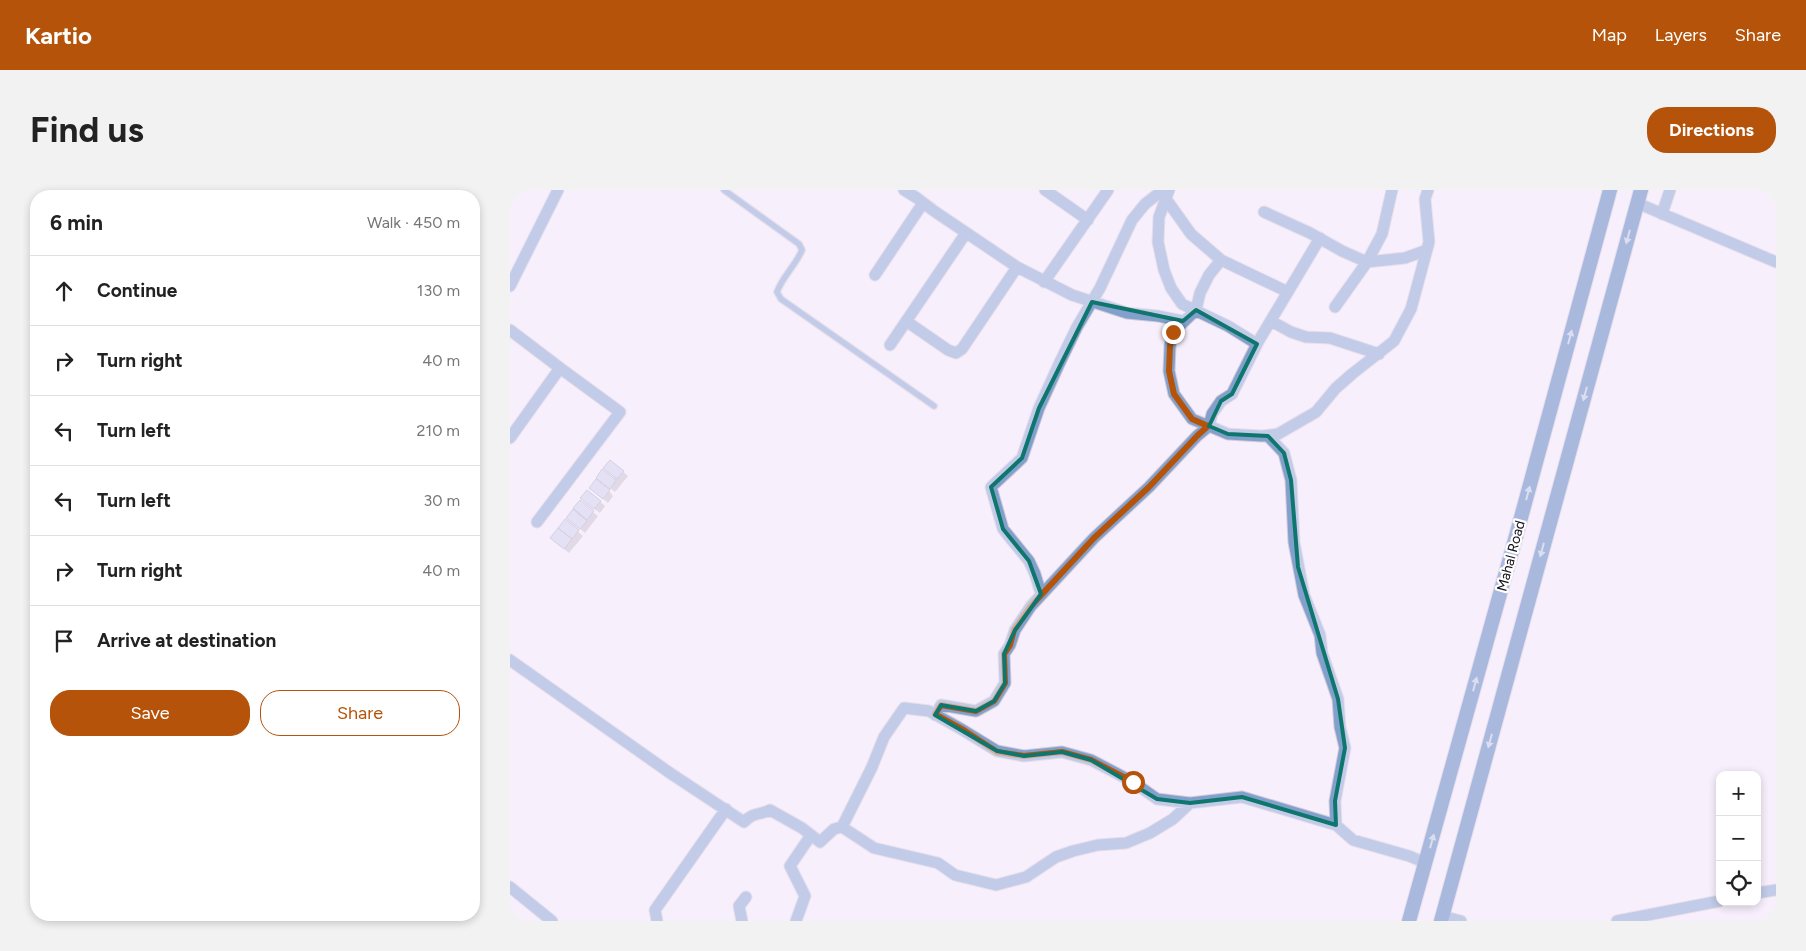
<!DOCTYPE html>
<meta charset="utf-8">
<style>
:root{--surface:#fff;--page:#f2f2f2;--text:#222;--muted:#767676;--line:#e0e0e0;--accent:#b45309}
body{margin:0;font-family:Figtree,sans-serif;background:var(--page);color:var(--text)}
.controls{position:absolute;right:15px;bottom:15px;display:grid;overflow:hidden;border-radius:10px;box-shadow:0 2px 8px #0003}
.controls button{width:45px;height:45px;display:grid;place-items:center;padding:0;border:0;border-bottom:1px solid var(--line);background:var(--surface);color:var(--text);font:25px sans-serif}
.stop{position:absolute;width:15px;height:15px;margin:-11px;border:4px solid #b45309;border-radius:50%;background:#fff}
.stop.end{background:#b45309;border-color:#fff;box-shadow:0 1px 5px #0008}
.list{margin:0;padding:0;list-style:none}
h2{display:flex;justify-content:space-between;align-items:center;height:65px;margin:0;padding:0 20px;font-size:21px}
h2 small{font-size:16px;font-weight:400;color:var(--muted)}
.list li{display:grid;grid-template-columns:32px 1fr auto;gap:15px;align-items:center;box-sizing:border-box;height:70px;padding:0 20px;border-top:1px solid var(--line)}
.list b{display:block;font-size:19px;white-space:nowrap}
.list em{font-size:16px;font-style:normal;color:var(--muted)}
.actions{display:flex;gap:10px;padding:15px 20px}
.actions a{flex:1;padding:11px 0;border:1px solid var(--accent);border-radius:20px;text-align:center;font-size:18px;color:var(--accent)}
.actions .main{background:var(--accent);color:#fff}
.icon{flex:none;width:28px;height:28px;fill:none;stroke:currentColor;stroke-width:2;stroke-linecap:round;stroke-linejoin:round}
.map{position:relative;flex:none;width:1266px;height:731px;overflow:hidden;border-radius:20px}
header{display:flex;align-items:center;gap:30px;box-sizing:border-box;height:70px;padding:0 25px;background:var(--accent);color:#fff}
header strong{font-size:24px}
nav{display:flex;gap:28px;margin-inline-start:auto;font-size:18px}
.intro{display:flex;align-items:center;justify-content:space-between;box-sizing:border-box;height:120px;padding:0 30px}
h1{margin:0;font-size:35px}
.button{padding:12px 22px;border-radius:20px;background:var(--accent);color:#fff;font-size:18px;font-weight:700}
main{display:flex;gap:30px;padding:0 30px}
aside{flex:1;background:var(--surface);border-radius:20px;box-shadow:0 2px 8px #0003}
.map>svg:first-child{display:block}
.shadow{fill:#0003}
.building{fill:#ced0e8;stroke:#aaacc4}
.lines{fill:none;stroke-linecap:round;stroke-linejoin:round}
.service-casing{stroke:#d3cbd8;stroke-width:8}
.minor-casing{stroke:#d3cbd8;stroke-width:13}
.secondary-casing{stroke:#d3cbd8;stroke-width:16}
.service{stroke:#81a1cc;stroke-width:5.5}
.minor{stroke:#81a1cc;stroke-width:11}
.secondary{stroke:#4977b5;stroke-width:14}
.oneway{fill:#b6c9e1}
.route{stroke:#b45309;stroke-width:6}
.marked{fill:none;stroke:#0f766e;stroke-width:4;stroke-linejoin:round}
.labels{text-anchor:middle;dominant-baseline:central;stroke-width:4.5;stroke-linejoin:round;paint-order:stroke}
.street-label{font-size:14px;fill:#130e16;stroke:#fff}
</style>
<header>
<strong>Kartio</strong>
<nav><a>Map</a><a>Layers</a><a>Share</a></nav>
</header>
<div class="intro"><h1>Find us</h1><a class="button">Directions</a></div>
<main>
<aside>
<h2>6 min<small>Walk · 450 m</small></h2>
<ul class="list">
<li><svg class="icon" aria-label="ahead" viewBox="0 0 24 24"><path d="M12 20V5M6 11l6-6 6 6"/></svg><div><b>Continue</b></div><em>130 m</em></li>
<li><svg class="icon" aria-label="right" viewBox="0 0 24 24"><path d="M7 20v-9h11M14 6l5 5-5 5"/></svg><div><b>Turn right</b></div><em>40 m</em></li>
<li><svg class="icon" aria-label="left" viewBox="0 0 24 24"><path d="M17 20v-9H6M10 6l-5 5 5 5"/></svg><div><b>Turn left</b></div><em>210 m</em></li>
<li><svg class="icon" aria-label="left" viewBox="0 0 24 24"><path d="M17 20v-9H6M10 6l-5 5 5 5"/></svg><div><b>Turn left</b></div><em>30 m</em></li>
<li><svg class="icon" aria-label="right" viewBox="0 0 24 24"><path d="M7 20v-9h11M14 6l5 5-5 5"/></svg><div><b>Turn right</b></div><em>40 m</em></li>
<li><svg class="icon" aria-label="arrive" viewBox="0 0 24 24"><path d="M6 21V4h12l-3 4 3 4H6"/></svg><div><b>Arrive at destination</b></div></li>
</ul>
<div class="actions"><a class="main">Save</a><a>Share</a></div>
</aside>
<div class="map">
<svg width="1266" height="731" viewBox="0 0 1266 731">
<rect width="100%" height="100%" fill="#f8effd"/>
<!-- shadow -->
<path class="shadow" d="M100 271 118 286 105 302 92 292 106 289 95 278Z
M78 301 95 316 90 323 76 313Z
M99 301 103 306 98 313 85 302Z
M70 312 88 326 75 343 58 328Z
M55 331 73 346 59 363 46 352Z"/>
<!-- building -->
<path class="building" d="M100 270 114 281 107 289 93 278Z
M92 279 106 290 100 299 86 288Z
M86 289 100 300 93 309 79 298Z
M77 300 91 311 84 319 70 308Z
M70 310 84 321 77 330 63 318Z
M63 319 77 331 70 339 56 328Z
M55 329 69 340 62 349 48 338Z
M48 338 62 349 54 359 40 348Z"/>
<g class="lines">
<!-- service casing -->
<g class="service-casing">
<path id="service" d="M214 0 289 54 292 60C286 75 272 87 267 102L271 109 424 216"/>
</g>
<!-- minor casing -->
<g class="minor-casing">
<path id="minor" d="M394 0 407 8 424 21 507 77 562 105 617 123 648 126 673 131
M535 0 578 30
M659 0 649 27 648 52 654 80 661 98 672 114 718 136 747 154
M656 9 681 44 711 70 778 102
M1127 13 1266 72
M754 22 800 43 832 61 857 72 872 44 882 0
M1152 24 1160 0
M711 70 699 85 690 103 686 120 663 142 660 156 659 181 664 204 682 229 699 236 718 244 752 246 768 244 806 222 826 198 842 184 884 151 901 119 919 52 915 9 918 0
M365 85 413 13
M534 92 598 0
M0 96 48 0
M825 117 857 72 895 68 917 60
M396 131 438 160 446 163 452 159 507 77
M761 131 781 142 796 147 820 148 869 164
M0 140 50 178 0 248
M380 155 456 43
M758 246 774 263 781 290 784 352 794 405 810 445 812 463 828 509 830 537 835 558 825 611 826 635 843 650 899 666 916 673
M27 332 110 222 50 178
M531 404 525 384 519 371 493 339 481 297 512 268 529 218 550 172 567 137 590 98 622 30 635 14 653 0
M0 470 160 583 234 632C245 621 248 626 260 620L292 638 310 652 324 639 332 637
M425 525 431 515 466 521 484 511 495 493 494 464 500 455 505 440 521 416 584 348 639 297 687 246 699 236 702 224 711 211 722 204 748 152 810 48
M680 613 663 629 640 643 616 653 588 655 563 661 546 667 516 687 486 695 445 685 428 673 364 658 332 637 362 577 374 547 394 518 419 521 451 539 487 561 514 566 552 562 581 570 623 592 647 609 680 613 732 607 826 635
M0 697 42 731
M1247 703 1266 700
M932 726 951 731
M147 731 145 720 216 619
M232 731 229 716 236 707
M286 731 295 706 280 676 301 645
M1107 731 1210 711"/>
</g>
<!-- secondary casing -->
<g class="secondary-casing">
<path id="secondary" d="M899 731 1003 357 1100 0
M931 731 1131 0"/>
</g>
<!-- service -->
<use href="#service" class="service"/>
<!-- minor -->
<use href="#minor" class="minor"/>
<!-- secondary -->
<use href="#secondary" class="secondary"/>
</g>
<!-- one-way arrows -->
<defs><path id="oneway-solid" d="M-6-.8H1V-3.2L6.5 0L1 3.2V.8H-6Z" transform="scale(1.25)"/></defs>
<g class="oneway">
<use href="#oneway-solid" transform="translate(1118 47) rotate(105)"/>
<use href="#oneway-solid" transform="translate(1060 147) rotate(-75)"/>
<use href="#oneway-solid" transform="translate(1075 204) rotate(105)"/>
<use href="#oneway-solid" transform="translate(1018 303) rotate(-75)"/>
<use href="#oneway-solid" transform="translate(1032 360) rotate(105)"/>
<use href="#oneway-solid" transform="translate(965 494) rotate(-75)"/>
<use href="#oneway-solid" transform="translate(980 551) rotate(105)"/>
<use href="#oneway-solid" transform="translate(922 651) rotate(-75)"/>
</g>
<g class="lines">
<!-- route -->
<path class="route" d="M623 592 581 570 552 562 514 566 487 562 452 539 425 524 431 515 466 521 484 511 495 493 494 464 500 455 504 440 521 416 584 348 639 297 687 246 698 236 682 229 664 204 659 181 660 156 663 142"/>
</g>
<!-- marked area -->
<path d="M0 0H1266V731H0ZM582 112 673 131 686 120 747 154 722 204 711 211 699 236 718 244 758 246 774 263 781 290 788 377 828 509 835 558 825 611 826 635 732 607 680 613 647 609 581 570 552 562 514 566 487 561 425 525 431 515 466 521 484 511 495 493 494 464 505 440 531 404 519 371 493 339 481 297 512 268 529 218Z" fill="#f8effd" fill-opacity=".55" fill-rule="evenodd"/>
<path class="marked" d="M582 112 673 131 686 120 747 154 722 204 711 211 699 236 718 244 758 246 774 263 781 290 788 377 828 509 835 558 825 611 826 635 732 607 680 613 647 609 581 570 552 562 514 566 487 561 425 525 431 515 466 521 484 511 495 493 494 464 505 440 531 404 519 371 493 339 481 297 512 268 529 218Z"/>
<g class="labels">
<!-- street labels -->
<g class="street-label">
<text transform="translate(1001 366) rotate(-75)">Mahal Road</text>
</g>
</g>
</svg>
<div class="controls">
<button>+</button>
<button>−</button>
<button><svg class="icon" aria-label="locate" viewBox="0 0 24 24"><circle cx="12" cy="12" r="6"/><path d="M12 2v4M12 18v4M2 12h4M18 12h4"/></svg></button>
</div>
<div class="stop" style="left:623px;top:592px"></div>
<div class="stop end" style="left:663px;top:142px"></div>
</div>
</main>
